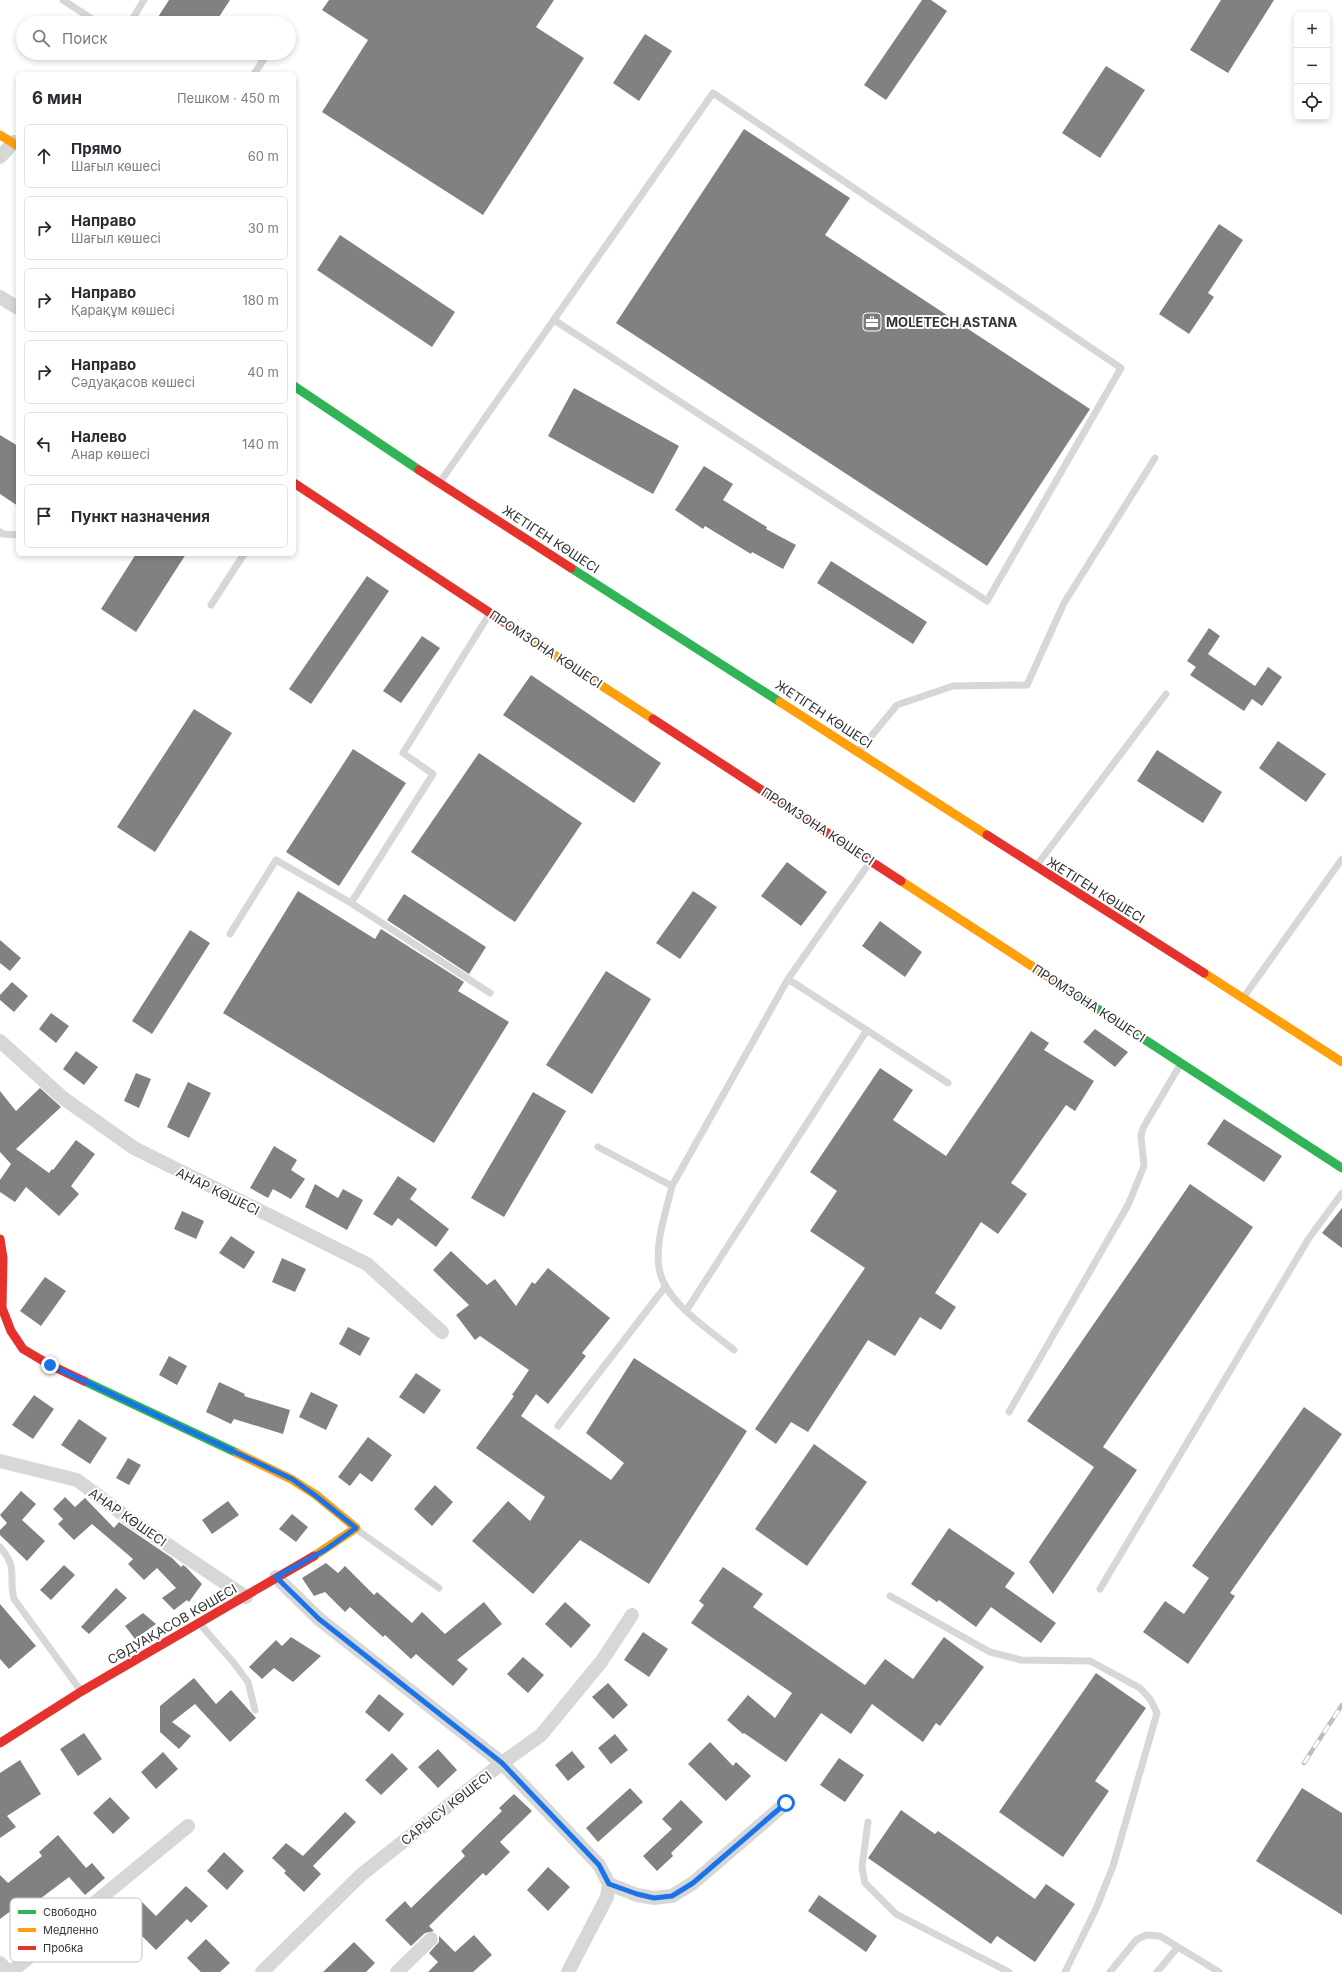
<!DOCTYPE html>
<html lang="ru">
<meta charset="utf-8">
<style>
:root{--surface:#fff;--page:#f7f7f7;--text:#2b2b33;--muted:#7c7c81;--line:#e1e1e2}
body{margin:0;font-family:Inter,sans-serif;background:var(--page);color:var(--text)}
.controls{position:absolute;right:12px;top:12px;display:grid;overflow:hidden;border-radius:6px;box-shadow:0 2px 6px #0003}
.controls button{width:36px;height:36px;display:grid;place-items:center;padding:0;border:0;border-bottom:1px solid var(--line);background:var(--surface);color:var(--text);font:20px sans-serif}
.stop{position:absolute;width:12px;height:12px;margin:-9px;border:3px solid #1a73e8;border-radius:50%;background:#fff}
.stop.end{background:#1a73e8;border-color:#fff;box-shadow:0 1px 4px #0008}
.list{margin:0;padding:0;list-style:none}
h2{display:flex;justify-content:space-between;align-items:center;height:52px;margin:0;padding:0 16px;font-size:17px}
h2 small{font-size:13px;font-weight:400;color:var(--muted)}
.list li{display:grid;grid-template-columns:26px 1fr auto;gap:12px;align-items:center;box-sizing:border-box;height:64px;margin:0 8px 8px;padding:0 8px;border:1px solid var(--line);border-radius:6px}
.list b{display:block;font-size:15px;white-space:nowrap}
.list p{margin:0;font-size:13px;white-space:nowrap;color:var(--muted)}
.list em{font-size:13px;font-style:normal;color:var(--muted)}
.icon{flex:none;width:22px;height:22px;fill:none;stroke:currentColor;stroke-width:2;stroke-linecap:round;stroke-linejoin:round}
.map{position:relative;flex:none;width:1342px;height:1972px;overflow:hidden}
.search{position:absolute;background:var(--surface);box-shadow:0 2px 6px #0003;left:16px;top:16px;width:280px;height:44px;display:flex;align-items:center;gap:10px;box-sizing:border-box;padding:0 14px;border-radius:22px;color:var(--muted);font-size:15px}
.panel{position:absolute;background:var(--surface);box-shadow:0 2px 6px #0003;left:16px;top:72px;width:280px;height:484px;border-radius:6px}
.map>svg:first-child{display:block}
.building{fill:#818181}
.lines{fill:none;stroke-linecap:round;stroke-linejoin:round}
.lane{stroke:#d7d7d7;stroke-width:7}
.street{stroke:#d7d7d7;stroke-width:14}
.fast{stroke:#30b455;stroke-width:9}
.slow{stroke:#ff9f0a;stroke-width:9}
.jam{stroke:#e5322d;stroke-width:9}
.rail-casing{stroke:#bebebe;stroke-width:4.5}
.rail{stroke:#fff;stroke-width:3;stroke-dasharray:9;stroke-linecap:butt}
.route{stroke:#1a73e8;stroke-width:5}
.labels{text-anchor:middle;dominant-baseline:central;stroke-width:4;stroke-linejoin:round;paint-order:stroke}
.poi-label{font-size:13px;font-weight:bold;fill:#333;stroke:#fff;text-anchor:start}
.street-label{font-size:13px;fill:#333;stroke:#fff}
.key{fill:#fff;stroke:#c2c2c2;stroke-width:1}
.key-label{font-size:11px;fill:#333}
</style>
<div class="map">
<svg width="1342" height="1972" viewBox="0 0 1342 1972">
<rect width="100%" height="100%" fill="#fff"/>
<!-- building -->
<path class="building" d="M169 0H230L215 23H169L158 17Z
M329 0H554L536 27 584 58 483 215 322 112 368 40 322 10Z
M922 0H931L947 11 886 100 864 85Z
M1221 0H1274L1228 73 1190 50Z
M645 34 672 51 639 101 613 83Z
M1106 66 1145 90 1100 158 1062 133Z
M744 129 850 198 825 235 1090 409 987 566 616 323Z
M1219 224 1243 240 1208 293 1214 297 1189 334 1159 314Z
M340 235 455 312 432 347 317 270Z
M574 388 679 446 653 494 548 436Z
M0 435 18 446V506L0 494Z
M704 466 733 484 723 500 767 527 766 529 796 545 783 569 752 552 751 554 705 526 703 529 675 510Z
M136 554H186L136 632 101 609Z
M831 561 927 622 913 644 817 583Z
M367 576 389 591 311 704 289 689Z
M1209 628 1220 636 1208 654 1255 686 1268 667 1282 677 1262 706 1252 699 1244 711 1190 675 1196 667 1187 661Z
M422 636 440 648 401 703 383 691Z
M531 675 661 763 634 803 503 715Z
M194 709 232 733 155 852 117 827Z
M1278 741 1326 774 1306 802 1259 768Z
M353 749 406 783 339 886 286 852Z
M1157 750 1222 792 1203 823 1137 781Z
M479 753 582 823 515 922 411 852Z
M787 862 827 892 801 926 761 896Z
M298 891 375 939 381 929 464 982 458 991 509 1022 434 1143 223 1013Z
M693 891 717 907 680 959 656 943Z
M404 894 486 947 469 974 387 920Z
M880 921 922 952 905 977 862 946Z
M190 930 210 943 152 1034 132 1021Z
M0 940 21 958 10 971 0 963Z
M606 971 651 999 592 1094 546 1065Z
M12 982 28 996 14 1012 0 1000V995Z
M51 1013 69 1026 56 1043 39 1029Z
M1095 1029 1128 1052 1115 1067 1083 1042Z
M1031 1031 1049 1043 1044 1050 1094 1081 1075 1111 1066 1105 1011 1183 1027 1194 998 1234 981 1222 935 1293 956 1307 941 1330 920 1317 895 1356 868 1340 808 1432 791 1422 776 1444 755 1429 865 1268 810 1231 837 1191 810 1172 880 1068 913 1090 893 1120 946 1156Z
M76 1051 98 1067 84 1085 63 1069Z
M136 1073 151 1079 139 1108 124 1101Z
M188 1082 211 1093 189 1138 167 1127Z
M40 1088 61 1107 16 1149 49 1173 52 1169 53 1170 76 1140 95 1154 71 1186 79 1194 59 1216 26 1187 15 1202 0 1192V1180L11 1164 0 1152V1091L16 1111Z
M533 1092 566 1111 504 1217 471 1198Z
M1224 1119 1282 1156 1264 1182 1207 1144Z
M274 1146 297 1160 291 1170 305 1179 291 1199 273 1189 268 1198 250 1188Z
M398 1176 417 1189 410 1199 449 1229 436 1247 398 1218 392 1226 373 1214Z
M315 1184 338 1198 343 1189 363 1200 347 1230 305 1207Z
M1190 1184 1253 1227 1103 1447 1137 1470 1053 1594 1029 1562 1094 1467 1027 1421Z
M1342 1208V1248L1322 1233Z
M182 1211 204 1221 196 1239 174 1229Z
M231 1236 255 1252 244 1269 219 1253Z
M451 1251 487 1285 495 1279 516 1306 532 1282 535 1284 548 1268 610 1318 582 1353 586 1356 548 1404 536 1394 521 1416 611 1480 624 1463 586 1433 634 1358 747 1431 649 1584 580 1540 533 1594 472 1541 508 1501 530 1521 545 1497 476 1448 514 1396 512 1395 529 1370 480 1336 475 1340 456 1315 469 1305 433 1270Z
M282 1258 306 1269 295 1292 272 1282Z
M45 1277 66 1291 41 1326 20 1311Z
M348 1327 370 1338 360 1356 339 1344Z
M169 1356 187 1366 177 1385 159 1375Z
M416 1373 441 1390 424 1414 399 1397Z
M219 1382 245 1394 244 1396 290 1410 283 1434 234 1419 231 1424 206 1412Z
M311 1392 338 1405 326 1430 299 1417Z
M34 1395 54 1409 33 1439 12 1425Z
M1304 1407 1342 1434 1230 1593 1235 1596 1188 1664 1143 1632 1165 1601 1184 1614 1209 1578 1192 1566Z
M79 1419 107 1438 90 1464 61 1445Z
M368 1437 392 1455 372 1482 360 1473 350 1486 338 1477Z
M814 1444 867 1482 807 1566 755 1529Z
M128 1458 141 1465 129 1485 116 1478Z
M435 1485 453 1502 432 1526 414 1509Z
M21 1491 36 1504 22 1520 45 1541 27 1561 0 1535V1530L7 1523 0 1515Z
M65 1497 75 1507 85 1498 114 1528 119 1522 172 1558 181 1567 183 1565 186 1567 202 1584 189 1602 187 1600 174 1610 162 1598 176 1588 157 1568 144 1580 128 1564 133 1559 92 1524 74 1540 58 1524 63 1519 53 1509Z
M228 1501 239 1515 212 1534 202 1520Z
M292 1514 308 1527 296 1542 279 1529Z
M949 1528 1015 1573 1005 1587 1056 1623 1041 1643 991 1607 976 1627 939 1600 937 1602 911 1584Z
M326 1563 338 1573 345 1566 374 1595 377 1592 412 1623 422 1612 445 1634 484 1602 502 1624 457 1660 468 1669 453 1686 416 1654 411 1659 385 1635 383 1637 350 1607 345 1612 325 1592 314 1596 302 1578Z
M64 1565 75 1575 51 1600 40 1590Z
M723 1567 763 1594 753 1607 865 1685 885 1659 913 1679 944 1637 984 1667 940 1726 936 1723 923 1742 872 1704 851 1734 821 1713 786 1762 744 1733 743 1734 727 1720 748 1695 775 1718 792 1693 691 1623 704 1605 699 1601Z
M116 1588 127 1598 89 1634 81 1627Z
M565 1602 591 1625 571 1648 545 1624Z
M0 1604 36 1646 9 1669 0 1659Z
M143 1613 156 1624 135 1639 125 1626Z
M643 1632 668 1649 649 1677 624 1660Z
M291 1637 321 1656 293 1682 274 1668 262 1679 249 1667 276 1640 282 1646Z
M523 1657 544 1675 528 1693 507 1674Z
M1096 1673 1146 1708 1095 1781 1109 1791 1063 1857 999 1812Z
M194 1678 216 1704 231 1690 256 1718 230 1742 195 1704 172 1722 191 1736 179 1749 160 1732V1706Z
M608 1683 628 1705 613 1719 592 1697Z
M379 1694 404 1714 389 1732 365 1712Z
M84 1733 102 1759 78 1776 60 1749Z
M615 1734 628 1750 611 1764 598 1748Z
M710 1742 733 1766 736 1762 751 1776 726 1801 688 1764Z
M438 1749 457 1770 438 1788 418 1767Z
M572 1751 585 1767 568 1781 555 1765Z
M163 1752 178 1769 156 1789 141 1772Z
M392 1753 408 1769 381 1795 365 1780Z
M839 1758 864 1775 845 1802 820 1785Z
M20 1760 41 1794 7 1816 16 1827 0 1838V1773Z
M630 1788 643 1802 598 1842 586 1828Z
M1302 1788 1342 1813V1915L1256 1861Z
M514 1794 532 1811 500 1842 510 1852 486 1876 483 1873 429 1926 434 1931 425 1933 411 1946 385 1920 405 1901 411 1908 465 1856 461 1851 502 1811 499 1808Z
M110 1797 130 1818 113 1834 93 1813Z
M681 1800 703 1822 671 1853 673 1856 657 1871 643 1856 672 1829 662 1819Z
M901 1810 935 1834 938 1831 1035 1899 1046 1884 1075 1904 1035 1962 997 1936 991 1944 868 1858Z
M345 1812 356 1822 313 1866 321 1874 304 1892 284 1873 286 1871 272 1858 286 1843 303 1856Z
M58 1835 86 1868 92 1863 105 1878 85 1895 69 1877 32 1905 27 1899 0 1919V1875L8 1883 42 1856 39 1852Z
M224 1852 244 1871 227 1890 207 1871Z
M548 1867 570 1887 548 1911 527 1890Z
M186 1886 208 1906 191 1923 187 1919 156 1950 125 1919 142 1902 156 1916Z
M819 1895 877 1936 866 1952 808 1911Z
M474 1935 492 1955 473 1972H428L438 1962 429 1953 439 1942V1936L455 1952Z
M206 1939 230 1963 220 1972H201L187 1958Z
M354 1942 375 1963 366 1972H323Z"/>
<g class="lines">
<!-- lane -->
<path class="lane" d="M63 0 98 23
M130 23 144 0
M254 74 268 53
M440 482 713 93 1121 368 987 601 554 320
M0 532 3 534 18 535
M211 605 244 554
M490 613 403 753 433 774 351 903 490 993
M859 751 897 705 953 686 1027 685 1064 603 1155 458
M1037 865 1166 694
M230 934 276 860 351 903
M788 979 948 1083
M1243 998 1342 859
M598 1147 672 1186 788 979 870 862
M672 1186C666 1212 655 1242 659 1268 664 1302 710 1330 734 1350
M686 1311 867 1030
M1009 1412 1128 1205 1144 1166 1141 1136 1143 1128 1180 1065
M558 1426 665 1287
M356 1529 439 1588
M0 1547C19 1569 8 1575 14 1599L81 1691
M1100 1589 1309 1238 1342 1193
M890 1596 990 1652 1021 1660 1090 1661 1140 1688 1150 1699 1157 1713 1113 1866 1096 1909 1065 1972
M200 1624 233 1662 248 1682 255 1710
M868 1822 862 1867 865 1883 896 1914 1009 1972
M1110 1972 1136 1940 1146 1935 1160 1936 1219 1972
M1157 1972 1178 1947"/>
<!-- street -->
<path class="street" d="M0 157 14 142
M0 297 18 308
M0 1041 63 1098 134 1148 367 1264 442 1332
M0 1461 77 1480 132 1521 246 1597
M276 1577 319 1619 502 1763 599 1865 609 1884
M0 1963 8 1972
M11 1972 188 1826
M262 1972 361 1875 502 1763 541 1735 601 1662 632 1615
M397 1972 431 1939
M568 1972 607 1897 609 1884 637 1895 654 1898 672 1896 693 1883 786 1803"/>
<!-- fast -->
<path class="fast" d="M294 386 419 470
M571 568 780 702
M1067 989 1342 1168
M84 1381 237 1453"/>
<!-- slow -->
<path class="slow" d="M0 135 18 146
M522 634 653 719
M780 702 987 835
M901 881 1067 989
M1204 973 1342 1062
M237 1453 291 1479 316 1495 356 1528 314 1556"/>
<!-- jam -->
<path class="jam" d="M419 470 571 568
M294 483 522 634
M653 719 901 881
M987 835 1204 973
M0 1239 3 1258 2 1308 11 1331 23 1349 50 1365 84 1381
M0 1743 82 1691 314 1556"/>
<!-- rail casing -->
<g class="rail-casing">
<path id="rail" d="M1304 1763 1342 1705"/>
</g>
<!-- rail -->
<use href="#rail" class="rail"/>
</g>
<g class="lines">
<!-- route -->
<path class="route" d="M50 1365 292 1479 316 1496 356 1528 325 1550 276 1577 319 1619 502 1763 599 1865 609 1884 637 1894 654 1898 672 1896 693 1883 786 1803"/>
</g>
<!-- icons -->
<defs>
<g id="office-square" transform="scale(1)"><rect x="-9" y="-9" width="18" height="18" rx="4" fill="#7a7a7a" stroke="#fff"/><path d="M-6-3h4V-5.5h4V-3h4V5H-6ZM-1-4.5V-3h2v-1.5ZM-6 0V1H6V0Z" fill="#fff"/></g>
</defs>
<g fill-rule="evenodd">
<use href="#office-square" x="872" y="322"/>
</g>
<g class="labels">
<!-- poi labels -->
<g class="poi-label">
<text x="886" y="322">MOLETECH ASTANA</text>
</g>
<!-- street labels -->
<g class="street-label">
<text transform="translate(551 539) rotate(33)">ЖЕТІГЕН КӨШЕСІ</text>
<text transform="translate(546 649) rotate(33)">ПРОМЗОНА КӨШЕСІ</text>
<text transform="translate(824 714) rotate(33)">ЖЕТІГЕН КӨШЕСІ</text>
<text transform="translate(818 826) rotate(33)">ПРОМЗОНА КӨШЕСІ</text>
<text transform="translate(1096 890) rotate(32)">ЖЕТІГЕН КӨШЕСІ</text>
<text transform="translate(1089 1003) rotate(33)">ПРОМЗОНА КӨШЕСІ</text>
<text transform="translate(218 1191) rotate(26)">АНАР КӨШЕСІ</text>
<text transform="translate(128 1517) rotate(35)">АНАР КӨШЕСІ</text>
<text transform="translate(172 1624) rotate(-30)">СӘДУАҚАСОВ КӨШЕСІ</text>
<text transform="translate(446 1808) rotate(-38)">САРЫСУ КӨШЕСІ</text>
</g>
</g>
<!-- legend -->
<rect x="10" y="1898" width="132" height="64" rx="6" class="key"/>
<rect x="18" y="1910" width="18" height="4" fill="#30b455"/>
<rect x="18" y="1928" width="18" height="4" fill="#ff9f0a"/>
<rect x="18" y="1946" width="18" height="4" fill="#e5322d"/>
<g class="key-label">
<text x="43" y="1916">Свободно</text>
<text x="43" y="1934">Медленно</text>
<text x="43" y="1952">Пробка</text>
</g>
</svg>
<div class="controls">
<button>+</button>
<button>−</button>
<button><svg class="icon" aria-label="locate" viewBox="0 0 24 24"><circle cx="12" cy="12" r="6"/><path d="M12 2v4M12 18v4M2 12h4M18 12h4"/></svg></button>
</div>
<div class="stop" style="left:786px;top:1803px"></div>
<div class="stop end" style="left:50px;top:1365px"></div>
<div class="search"><svg class="icon" aria-label="search" viewBox="0 0 24 24"><circle cx="10" cy="10" r="6"/><path d="M15 15l6 6"/></svg>Поиск</div>
<section class="panel">
<h2>6 мин<small>Пешком · 450 m</small></h2>
<ul class="list">
<li><svg class="icon" aria-label="ahead" viewBox="0 0 24 24"><path d="M12 20V5M6 11l6-6 6 6"/></svg><div><b>Прямо</b><p>Шағыл көшесі</p></div><em>60 m</em></li>
<li><svg class="icon" aria-label="right" viewBox="0 0 24 24"><path d="M7 20v-9h11M14 6l5 5-5 5"/></svg><div><b>Направо</b><p>Шағыл көшесі</p></div><em>30 m</em></li>
<li><svg class="icon" aria-label="right" viewBox="0 0 24 24"><path d="M7 20v-9h11M14 6l5 5-5 5"/></svg><div><b>Направо</b><p>Қарақұм көшесі</p></div><em>180 m</em></li>
<li><svg class="icon" aria-label="right" viewBox="0 0 24 24"><path d="M7 20v-9h11M14 6l5 5-5 5"/></svg><div><b>Направо</b><p>Сәдуақасов көшесі</p></div><em>40 m</em></li>
<li><svg class="icon" aria-label="left" viewBox="0 0 24 24"><path d="M17 20v-9H6M10 6l-5 5 5 5"/></svg><div><b>Налево</b><p>Анар көшесі</p></div><em>140 m</em></li>
<li><svg class="icon" aria-label="arrive" viewBox="0 0 24 24"><path d="M6 21V4h12l-3 4 3 4H6"/></svg><div><b>Пункт назначения</b></div></li>
</ul>
</section>
</div>
